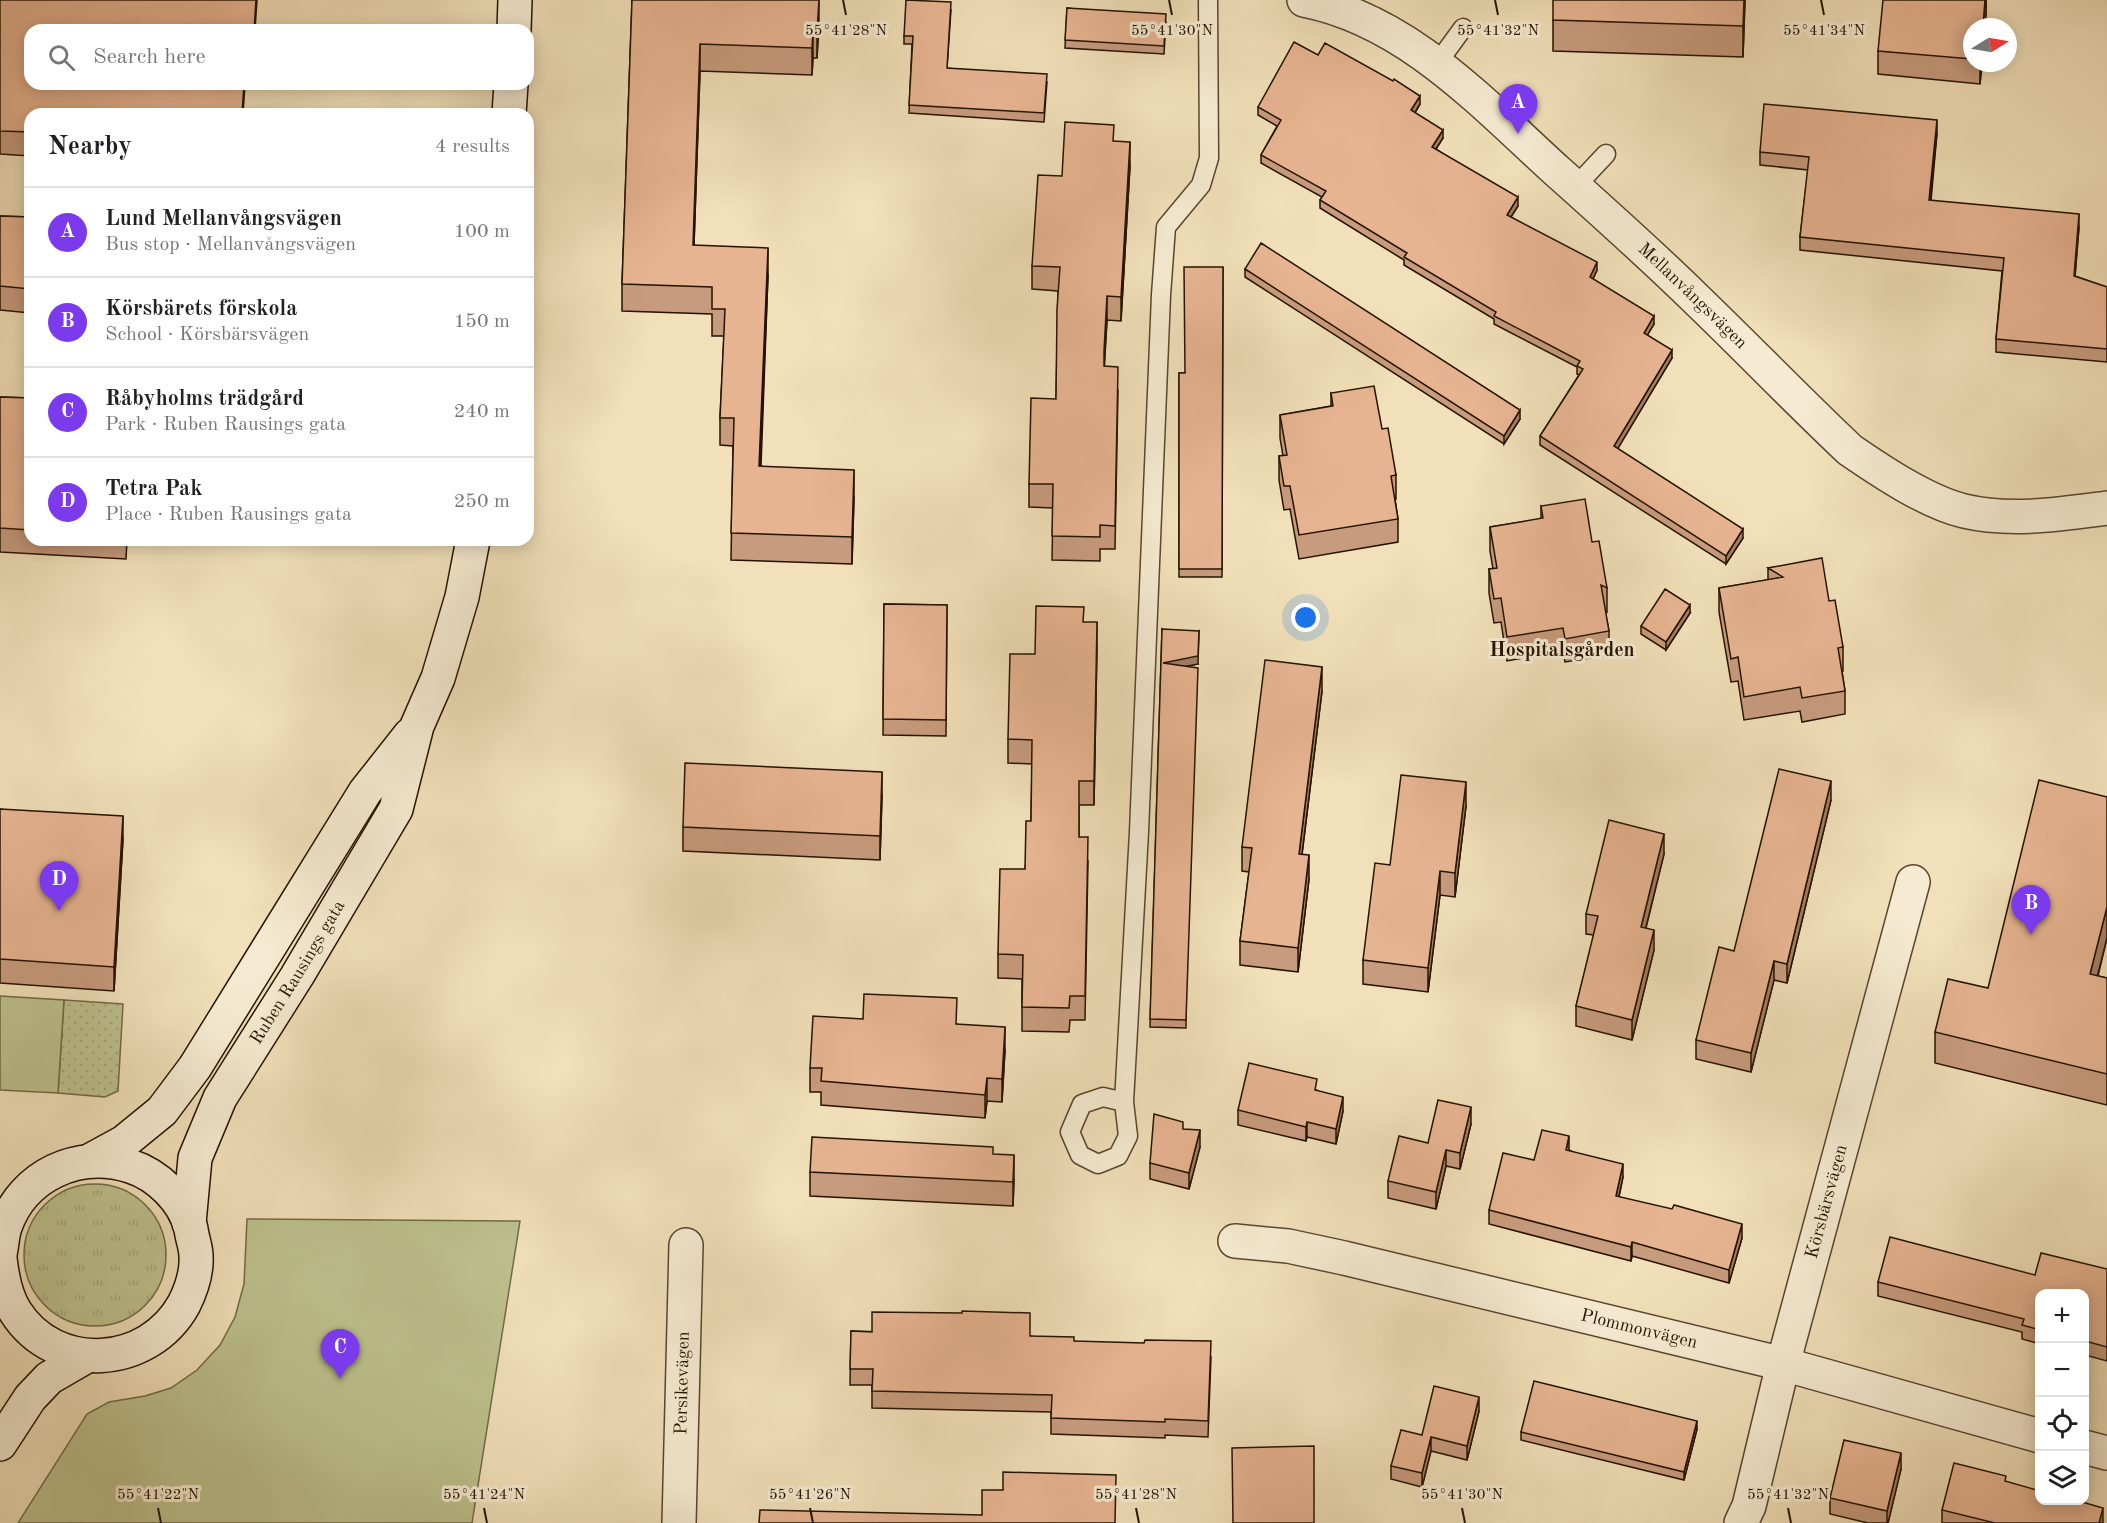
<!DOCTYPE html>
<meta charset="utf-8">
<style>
:root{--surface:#fff;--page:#f2f2f2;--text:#202124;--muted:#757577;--line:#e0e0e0;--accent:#7c3aed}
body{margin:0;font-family:"Old Standard TT",serif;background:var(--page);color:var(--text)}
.controls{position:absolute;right:18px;bottom:18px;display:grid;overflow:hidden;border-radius:12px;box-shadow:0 3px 15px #0003}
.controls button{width:54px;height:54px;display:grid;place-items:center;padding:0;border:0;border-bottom:2px solid var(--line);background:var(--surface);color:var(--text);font:30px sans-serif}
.compass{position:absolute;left:1963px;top:18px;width:54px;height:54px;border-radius:50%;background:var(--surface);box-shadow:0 3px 15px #0003;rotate:79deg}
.you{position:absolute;left:1306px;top:618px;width:21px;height:21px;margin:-15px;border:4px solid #fff;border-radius:50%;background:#1a73e8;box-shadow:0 0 0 9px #1a73e833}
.badge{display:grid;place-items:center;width:39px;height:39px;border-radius:50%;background:var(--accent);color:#fff;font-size:20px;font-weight:700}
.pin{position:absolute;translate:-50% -50px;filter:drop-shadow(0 2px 3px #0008)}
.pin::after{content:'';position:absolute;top:32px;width:21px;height:18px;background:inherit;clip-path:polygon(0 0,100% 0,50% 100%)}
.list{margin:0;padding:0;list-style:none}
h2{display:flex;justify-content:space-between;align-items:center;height:78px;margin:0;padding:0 24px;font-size:26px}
h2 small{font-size:20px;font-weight:400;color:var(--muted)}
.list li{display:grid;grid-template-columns:39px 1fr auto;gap:18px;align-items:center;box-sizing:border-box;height:90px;padding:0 24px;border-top:2px solid var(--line)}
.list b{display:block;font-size:22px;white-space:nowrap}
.list p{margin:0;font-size:20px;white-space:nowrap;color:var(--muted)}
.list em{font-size:20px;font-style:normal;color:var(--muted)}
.icon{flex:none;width:33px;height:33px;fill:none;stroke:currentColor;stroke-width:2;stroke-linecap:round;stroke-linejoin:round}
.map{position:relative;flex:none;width:2107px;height:1523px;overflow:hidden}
.search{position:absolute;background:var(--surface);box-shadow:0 3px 15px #0003;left:24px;top:24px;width:510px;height:66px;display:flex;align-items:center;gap:15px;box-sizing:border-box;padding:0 21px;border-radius:18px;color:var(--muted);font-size:22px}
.panel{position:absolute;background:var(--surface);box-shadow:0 3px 15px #0003;left:24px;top:108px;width:510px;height:438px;border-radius:18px}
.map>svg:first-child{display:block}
.grass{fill:url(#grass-tufts);stroke:#716a46;stroke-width:1.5}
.park{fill:url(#park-dots);stroke:#716a46;stroke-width:1.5}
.garden{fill:#bdc18d;stroke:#716a46;stroke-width:1.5}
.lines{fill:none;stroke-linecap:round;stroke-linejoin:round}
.service-casing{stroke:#58462e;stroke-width:21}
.minor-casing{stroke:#58462e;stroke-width:36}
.secondary-casing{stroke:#251300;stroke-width:36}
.service{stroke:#f6ebd2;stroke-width:18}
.minor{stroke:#f6ebd2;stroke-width:33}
.secondary{stroke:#f6ebd2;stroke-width:33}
.wall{fill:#c79b7d;stroke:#251300;stroke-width:1.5}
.shaded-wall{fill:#a27e66;stroke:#251300;stroke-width:1.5}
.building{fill:#e7b491;stroke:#251300;stroke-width:1.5}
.ticks{fill:none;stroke:#251300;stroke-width:2}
.labels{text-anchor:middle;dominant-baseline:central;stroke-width:6;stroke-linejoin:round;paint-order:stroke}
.street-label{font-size:18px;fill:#251300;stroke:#f6ebd2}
.neighbourhood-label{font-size:20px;font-weight:bold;fill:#251300;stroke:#f6ebd2}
.ticks-label{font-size:15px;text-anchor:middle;fill:#251300;stroke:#f6ebd2;stroke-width:6;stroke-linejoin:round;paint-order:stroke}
</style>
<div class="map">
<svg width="2107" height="1523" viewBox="0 0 2107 1523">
<defs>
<pattern id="grass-tufts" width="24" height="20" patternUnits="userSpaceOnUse" patternTransform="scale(1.5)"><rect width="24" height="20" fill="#bdc18d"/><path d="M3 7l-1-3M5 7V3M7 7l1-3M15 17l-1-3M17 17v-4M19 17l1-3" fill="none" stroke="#a2a578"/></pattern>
<pattern id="park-dots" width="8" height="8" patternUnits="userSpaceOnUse" patternTransform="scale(1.5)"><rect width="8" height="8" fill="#bdc18d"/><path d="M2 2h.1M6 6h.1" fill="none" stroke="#a2a578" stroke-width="1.8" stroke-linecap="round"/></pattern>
</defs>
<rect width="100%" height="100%" fill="#f1e0b9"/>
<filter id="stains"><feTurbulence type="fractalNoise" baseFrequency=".00333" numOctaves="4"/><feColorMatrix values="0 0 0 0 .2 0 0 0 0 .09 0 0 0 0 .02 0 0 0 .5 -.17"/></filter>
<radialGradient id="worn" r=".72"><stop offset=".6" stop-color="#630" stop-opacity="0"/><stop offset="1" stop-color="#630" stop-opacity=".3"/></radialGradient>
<!-- grass -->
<path class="grass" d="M24 1255a71 71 0 1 1 142 0a71 71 0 1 1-142 0Z"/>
<!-- park -->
<path class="park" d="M64 1000 123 1004 118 1091 105 1097 58 1093Z"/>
<!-- garden -->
<path class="garden" d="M0 996 64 1000 58 1093 0 1090Z
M247 1219 520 1221 472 1523H18L87 1414 109 1402 145 1396 171 1388 197 1370 220 1345 235 1317 244 1284Z"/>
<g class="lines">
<!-- service casing -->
<g class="service-casing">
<path id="service" d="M1436 65 1463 28
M1575 187 1606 154
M1124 1102 1103 1097 1082 1104 1070 1132 1080 1155 1098 1164 1118 1156 1128 1136 1124 1102 1139 832 1161 295 1166 227 1201 185 1209 158 1208 0"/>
</g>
<!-- minor casing -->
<g class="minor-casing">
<g id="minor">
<path id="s1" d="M1304 0C1407 20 1482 103 1557 171 1603 212 1650 254 1694 297 1747 348 1797 400 1850 450 1882 472 1927 502 1964 511 2011 522 2060 514 2107 508"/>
<path id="s2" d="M1235 1241 1288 1246 1344 1258 1783 1364 2040 1436"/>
<path d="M2084 1447 2107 1453"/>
<path id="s3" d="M679 1523 686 1245"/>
<path id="s4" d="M1741 1523 1749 1506 1783 1364 1913 882"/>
</g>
</g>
<!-- secondary casing -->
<g class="secondary-casing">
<g id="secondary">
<path d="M514 30 515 0"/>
<path d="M509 114 511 84"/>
<path d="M91 1160 124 1142 162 1111 195 1067 365 792 410 735"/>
<path id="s5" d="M189 1223 195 1158 220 1098 297 976 396 809 417 726 438 678 462 597 473 540"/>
<path d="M0 1254C2 1246 2 1236 5 1227 23 1175 78 1150 130 1166 158 1175 184 1200 191 1229 192 1238 196 1247 196 1256 197 1272 191 1290 184 1304 149 1368 55 1375 15 1311 5 1295 2 1277 0 1258"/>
<path d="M0 1444 30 1398 49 1378 87 1356"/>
</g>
</g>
<!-- service -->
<use href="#service" class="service"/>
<!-- minor -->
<use href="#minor" class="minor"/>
<!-- secondary -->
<use href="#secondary" class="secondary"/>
</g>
<!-- wall -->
<path class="wall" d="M0 0 30 30V156L0 154Z
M632 0 819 22 817 58H813L812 75 700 71 694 245 768 275 761 466 854 497 852 564 731 560 733 446 720 445V418L724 336H712V314L622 311V284Z
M1745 0 1743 57 1553 51V20Z
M1986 0V15L1972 27V63H1982L1980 84 1878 74V51Z
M1067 8 1166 22 1164 54 1065 48Z
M951 10 947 68 1047 82 1044 122 909 113 912 44H904V36Z
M1318 55 1420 104 1415 113 1443 138 1436 149 1518 206 1511 217 1597 270 1593 279 1654 324 1647 335 1672 358 1617 449 1743 538 1726 564 1540 445V436L1579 375 1577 374V367L1494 324V319L1404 265V260L1320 208V200L1322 197 1261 163V155L1277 126 1258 115V107Z
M1937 133 1931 201 2079 227 2075 276 2107 287V362L1996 352V339L2002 271 1800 250V237L1808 170 1760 165V152Z
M1114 141 1130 166 1121 321 1107 320 1104 366 1118 390 1115 549H1100V561L1052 560 1053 508 1029 507V484L1056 399 1058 291 1032 289V266L1062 176Z
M0 216 30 217V313L0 310Z
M1223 267 1222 577H1179V373H1185Z
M1245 269 1520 419 1504 444 1245 277Z
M1331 393 1382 429 1396 475V499H1395L1398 519V542L1299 559 1290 509 1284 510 1279 480V456H1283L1280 438V415L1331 406Z
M0 397 30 398V540H127L126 559 0 552Z
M1541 506 1592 542 1607 588V612L1605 611 1609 631V655L1565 662 1563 651 1507 661 1501 622 1494 623 1489 593V569H1493L1490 551V527L1541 519Z
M1768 568 1829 601 1843 647V671H1842L1845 691V714L1802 722 1800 711 1744 720 1738 681 1731 682 1719 612V588L1768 580Z
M884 604 947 605 946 736 883 735Z
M1690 613 1666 650 1641 634V626Z
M1084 622 1097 646 1094 805H1079V837L1088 861 1085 1020H1070L1069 1032 1022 1031V979L998 978V954L1025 869 1031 821 1032 764 1008 763V739L1035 654Z
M1162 629 1198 664 1187 666 1186 1028 1150 1027Z
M1322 691 1302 855 1309 879 1298 972 1240 965V941L1249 872 1242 871V847Z
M882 795 880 860 683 851V827Z
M2107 797V938L2098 976 2107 978V1105L1935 1063V1032L1988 988Z
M1831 800 1787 983 1774 980 1751 1072 1696 1059V1040L1734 951Z
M1466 806 1455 897 1440 895 1428 992 1363 984V960L1390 865Z
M0 809 123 839 114 991 0 983Z
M1664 854 1646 928 1654 950 1632 1040 1576 1026V1006L1594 935 1586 934V914Z
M957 1024 1005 1050 1002 1102 987 1101 985 1118 821 1105V1092H810V1068Z
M1317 1090 1343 1111 1336 1144 1307 1137 1306 1141 1238 1125V1110Z
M1471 1124 1460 1169 1446 1166 1436 1209 1388 1198V1181L1428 1143Z
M1200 1147 1189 1189 1150 1179V1163Z
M1569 1150 1623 1177 1619 1197 1742 1238 1729 1283 1632 1256 1631 1261 1489 1224V1210L1534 1160Z
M993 1154 1014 1179 1013 1206 810 1196V1172Z
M2107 1269V1361L2085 1355V1293H2040V1344L2022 1339V1332L1878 1296V1282L2035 1275Z
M851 1331 1030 1336 1211 1357 1208 1437 1165 1435V1438L1051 1434V1412L872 1408V1385H850Z
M1479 1411 1467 1460 1431 1451 1422 1487 1391 1479V1466L1422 1435Z
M1697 1429 1684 1480 1521 1440V1432Z
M1901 1469 1888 1523H1868L1830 1514V1498Z
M2006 1482 2103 1523H1942V1510Z"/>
<!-- shaded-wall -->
<path class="shaded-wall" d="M256 0H257L255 30H254Z
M819 0V22L817 58V31Z
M1744 0H1745L1743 57V26Z
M1985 0H1986V15L1985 27H1983Z
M813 31V58L812 75V48Z
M700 44V71L693 273V245Z
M1980 63H1982L1980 84Z
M244 84H245L243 114H242Z
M1420 96V104L1411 119V110Z
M1937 120V133L1929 213V200Z
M1443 130V138L1432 155V147Z
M1130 142V166L1121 321V297Z
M1518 197V206L1507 223V215Z
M2079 214V227L2074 289V276Z
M768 248V275L759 494V466Z
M1597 262V270L1590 285V277Z
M1107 296V320L1104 375V351Z
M1654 316V324L1644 341V333Z
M1672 350V358L1614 455V446Z
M1520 410V419L1504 444V436Z
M854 470V497L852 564V537Z
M1743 529V538L1726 564V556Z
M1690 605V613L1666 650V642Z
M1097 622V646L1094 805V781Z
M1199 631 1198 664 1163 671V663Z
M1322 667V691L1299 878V854Z
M882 772V795L880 860V836Z
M1831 781V800L1787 983V964Z
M1466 782V806L1455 897V873Z
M123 816V839L114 991V967Z
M1664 834V854L1641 947V927Z
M1309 855V879L1298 972V948Z
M1440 871V895L1428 992V968Z
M2107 907V938L2090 1005V974Z
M1654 930V950L1632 1040V1020Z
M1774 961V980L1751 1072V1053Z
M1005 1027V1050L1002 1102V1079Z
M987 1078V1101L985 1118V1095Z
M1343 1097V1111L1336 1144V1129Z
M1471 1107V1124L1460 1169V1153Z
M1307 1122V1137L1306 1141V1127Z
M1200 1130V1147L1189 1189V1173Z
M1569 1136V1150L1566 1163V1150Z
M1446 1150V1166L1436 1209V1192Z
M1014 1155V1179L1013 1206V1182Z
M1623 1164V1177L1616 1210V1196Z
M1742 1224V1238L1729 1283V1270Z
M1632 1242V1256L1631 1261V1247Z
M1479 1397V1411L1467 1460V1446Z
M1697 1421V1429L1684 1480V1472Z
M1431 1437V1451L1422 1487V1473Z
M1901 1453V1469L1888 1523H1887V1511Z
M2103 1508V1523H2099Z"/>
<!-- building -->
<path class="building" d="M0 0H256L254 30H30V84H244L242 114H30V132L0 131Z
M632 0H819L817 31H813L812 48 700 44 693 245 768 248 759 466 854 470 852 537 731 533 734 418H720L725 309H712V287L622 284Z
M906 0 951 2 947 68 1047 74 1044 113 909 105 913 36H904Z
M1553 0H1744L1743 26 1553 20Z
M1883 0H1985L1983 27H1972V59L1878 51Z
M1067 8 1166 14 1164 46 1065 40Z
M1294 42 1318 55 1325 43 1393 81 1394 79 1420 96 1411 110 1443 130 1432 147 1518 197 1507 215 1597 262 1590 277 1654 316 1644 333 1672 350 1614 446 1743 529 1726 556 1540 436 1583 369 1577 366 1580 361 1494 316 1496 312 1404 257 1407 253 1320 200 1326 191 1261 155 1281 120 1258 107Z
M1764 104 1937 120 1929 200 2079 214 2074 276 2107 287V349L1996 339 2004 258 1800 237 1809 157 1760 152Z
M1065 122 1114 125 1113 141 1130 142 1121 297 1107 296 1104 351V366L1118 367 1115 526 1100 525V537L1052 536 1053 484H1029L1031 398 1056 399 1057 309 1060 267 1032 266 1038 175 1062 176Z
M0 216 30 217V289L0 286Z
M1261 243 1520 410 1504 436 1245 269Z
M1184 267H1223L1222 569H1179V373H1185Z
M1374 386 1382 429 1388 428 1396 475 1391 476 1398 519 1299 535 1290 486H1284L1279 456 1287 455 1280 415 1333 406 1331 393Z
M0 397 30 398V530L0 528Z
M1585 499 1592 542 1599 541 1607 588 1601 585 1609 631 1565 639 1563 628 1507 637 1501 598 1494 599 1489 569 1497 568 1490 527 1543 518 1541 506Z
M1822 558 1829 601 1835 600 1843 647 1838 648 1845 691 1802 698 1800 687 1744 697 1738 657 1731 659 1719 588 1783 577 1768 568Z
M1665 589 1690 605 1666 642 1641 626Z
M884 604 947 605 946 720 883 719Z
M1036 606 1084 607 1083 622H1097L1094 781H1079V837H1088L1085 996H1070L1069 1008 1022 1007 1023 955 998 954 1000 869H1025L1026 821H1031L1032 740 1008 739 1010 654H1035Z
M1162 629 1199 631 1198 656 1163 663 1198 668 1186 1020 1150 1019Z
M1265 660 1322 667 1299 854 1309 855 1298 948 1240 941 1252 848 1242 847Z
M685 763 882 772 880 836 683 827Z
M1779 769 1831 781 1787 964 1774 961 1751 1053 1696 1040 1719 947 1734 951Z
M1401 775 1466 782 1455 873 1440 871 1428 968 1363 960 1375 863 1390 865Z
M2039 780 2107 797V907L2090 974 2107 978V1074L1935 1032 1948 979 1988 988Z
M0 809 123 816 114 967 0 959Z
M1609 820 1664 834 1641 927 1654 930 1632 1020 1576 1006 1598 916 1586 914Z
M864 994 957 998 956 1024 1005 1027 1002 1079 987 1078 985 1095 821 1081 822 1068H810L813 1016 863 1019Z
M1249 1063 1317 1079 1315 1090 1343 1097 1336 1129 1307 1122 1306 1127 1238 1110Z
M1438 1100 1471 1107 1460 1153 1446 1150 1436 1192 1388 1181 1399 1136 1428 1143Z
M1154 1114 1183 1122V1129L1200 1130 1189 1173 1150 1163Z
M1542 1130 1569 1136 1566 1150 1623 1164 1616 1196 1672 1209 1674 1205 1742 1224 1729 1270 1632 1242 1631 1247 1489 1210 1503 1153 1534 1160Z
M812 1137 993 1147V1154L1014 1155 1013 1182 810 1172Z
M1890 1237 2035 1275 2041 1253 2107 1269V1347L2085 1341V1293H2040V1330L2022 1325 2024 1319 1878 1282Z
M962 1311 1030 1313V1336L1074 1337V1341L1144 1343 1145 1340 1211 1341 1208 1421 1165 1419V1422L1051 1418 1052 1395 872 1391 873 1369H850L851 1331 872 1332V1312L962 1313Z
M1534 1381 1697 1421 1684 1472 1521 1432Z
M1434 1386 1479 1397 1467 1446 1431 1437 1422 1473 1391 1466 1401 1430 1422 1435Z
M1844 1440 1901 1453 1887 1511 1830 1498Z
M1314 1446V1523H1233L1232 1448Z
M1954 1463 2006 1476 2005 1481 2040 1491V1500H2075L2103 1508 2099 1523H1995L1942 1510Z
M1003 1472 1116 1475 1115 1523H759L760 1510 982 1515V1490H1003Z"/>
<!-- ticks -->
<path class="ticks" d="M843 0 846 15M1169 0 1172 15M1495 0 1498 15M1821 0 1824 15M158 1508 161 1523M484 1508 487 1523M810 1508 813 1523M1136 1508 1139 1523M1462 1508 1465 1523M1788 1508 1791 1523"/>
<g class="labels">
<!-- street labels -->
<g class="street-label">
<text stroke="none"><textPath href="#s1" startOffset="494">Mellanvångsvägen</textPath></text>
<text stroke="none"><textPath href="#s5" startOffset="278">Ruben Rausings gata</textPath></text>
<text stroke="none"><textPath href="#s4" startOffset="333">Körsbärsvägen</textPath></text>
<text stroke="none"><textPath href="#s2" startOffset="414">Plommonvägen</textPath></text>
<text stroke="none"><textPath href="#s3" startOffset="140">Persikevägen</textPath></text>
</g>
<!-- neighbourhood labels -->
<g class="neighbourhood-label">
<text x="1562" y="651">Hospitalsgården</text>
</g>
</g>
<g class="ticks-label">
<text x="846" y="35">55°41'28"N</text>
<text x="1172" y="35">55°41'30"N</text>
<text x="1498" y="35">55°41'32"N</text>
<text x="1824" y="35">55°41'34"N</text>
<text x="158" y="1499">55°41'22"N</text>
<text x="484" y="1499">55°41'24"N</text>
<text x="810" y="1499">55°41'26"N</text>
<text x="1136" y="1499">55°41'28"N</text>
<text x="1462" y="1499">55°41'30"N</text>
<text x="1788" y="1499">55°41'32"N</text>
</g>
<rect width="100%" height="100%" filter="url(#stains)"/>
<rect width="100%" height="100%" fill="url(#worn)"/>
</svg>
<div class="controls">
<button>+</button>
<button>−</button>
<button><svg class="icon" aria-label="locate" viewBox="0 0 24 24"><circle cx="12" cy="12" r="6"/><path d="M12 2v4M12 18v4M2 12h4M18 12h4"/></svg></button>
<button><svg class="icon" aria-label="layers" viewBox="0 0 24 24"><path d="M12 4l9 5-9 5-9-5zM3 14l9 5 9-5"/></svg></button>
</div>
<svg class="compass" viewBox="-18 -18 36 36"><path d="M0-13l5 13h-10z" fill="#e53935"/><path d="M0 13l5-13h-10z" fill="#757577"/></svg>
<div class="you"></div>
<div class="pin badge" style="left:1518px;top:134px">A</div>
<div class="pin badge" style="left:2031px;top:935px">B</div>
<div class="pin badge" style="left:340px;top:1379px">C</div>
<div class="pin badge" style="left:59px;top:911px">D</div>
<div class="search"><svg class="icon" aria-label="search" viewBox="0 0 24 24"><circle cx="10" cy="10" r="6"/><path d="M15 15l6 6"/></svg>Search here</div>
<section class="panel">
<h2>Nearby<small>4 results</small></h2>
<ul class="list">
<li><span class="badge">A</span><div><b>Lund Mellanvångsvägen</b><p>Bus stop · Mellanvångsvägen</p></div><em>100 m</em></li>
<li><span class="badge">B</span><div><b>Körsbärets förskola</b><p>School · Körsbärsvägen</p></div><em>150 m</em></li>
<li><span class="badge">C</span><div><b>Råbyholms trädgård</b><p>Park · Ruben Rausings gata</p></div><em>240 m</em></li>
<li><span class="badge">D</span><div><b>Tetra Pak</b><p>Place · Ruben Rausings gata</p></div><em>250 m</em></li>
</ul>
</section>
</div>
